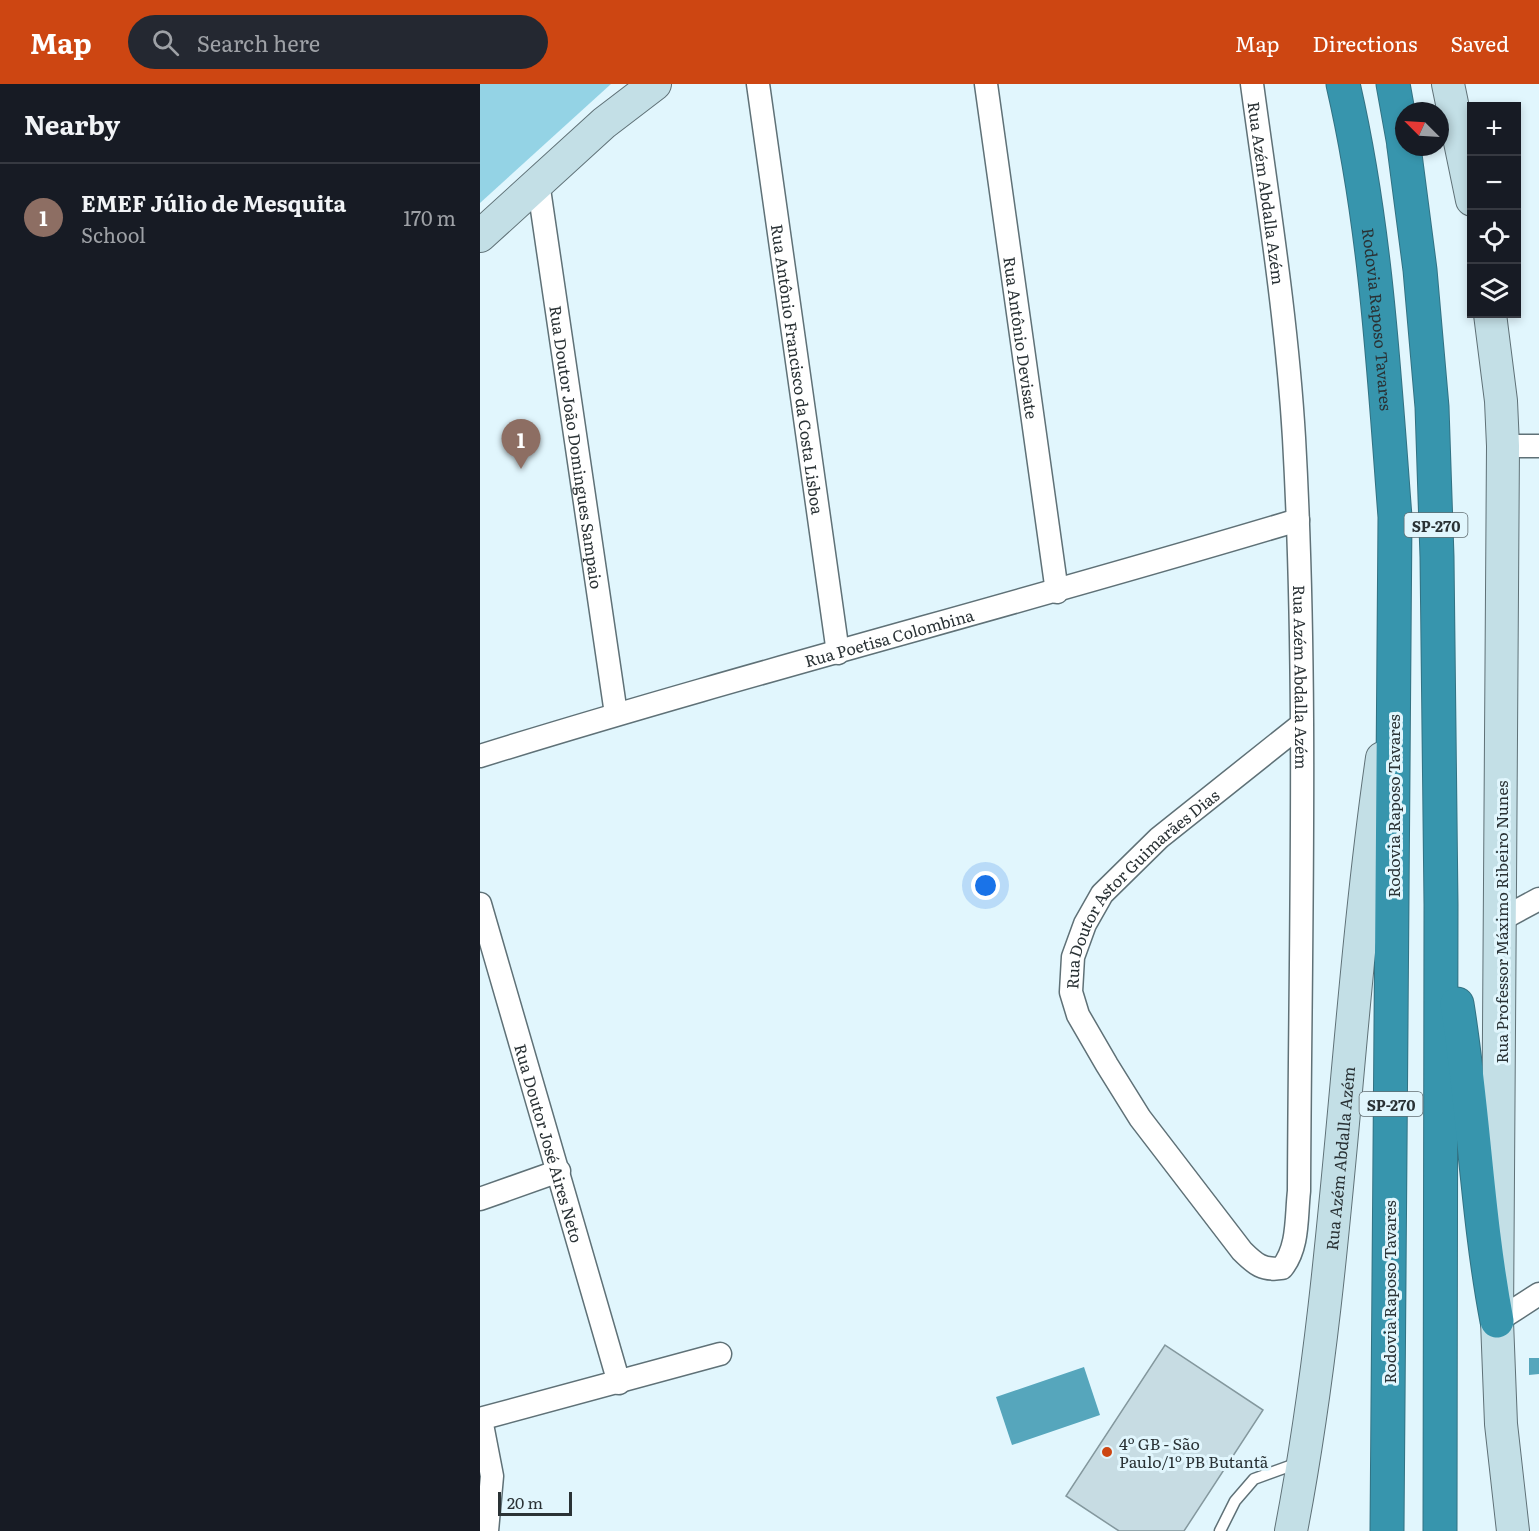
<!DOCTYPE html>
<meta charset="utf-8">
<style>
:root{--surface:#171b24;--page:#242831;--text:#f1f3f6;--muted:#9ea1a6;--line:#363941;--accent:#cd4612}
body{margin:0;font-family:Literata,serif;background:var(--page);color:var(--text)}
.controls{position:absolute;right:18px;top:18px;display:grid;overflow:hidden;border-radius:0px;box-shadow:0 3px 9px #0003}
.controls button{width:54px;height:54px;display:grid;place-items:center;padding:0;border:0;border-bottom:2px solid var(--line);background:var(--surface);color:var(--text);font:30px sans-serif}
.compass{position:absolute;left:915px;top:18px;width:54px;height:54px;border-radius:50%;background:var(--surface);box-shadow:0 3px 9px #0003;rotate:294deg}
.scale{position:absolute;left:18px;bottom:15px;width:74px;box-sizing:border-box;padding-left:6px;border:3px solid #2a3235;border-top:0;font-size:16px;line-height:21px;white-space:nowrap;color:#2a3235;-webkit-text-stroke:4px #e1f6fd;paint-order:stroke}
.you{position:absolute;left:506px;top:802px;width:21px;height:21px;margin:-15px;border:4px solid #fff;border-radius:50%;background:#1a73e8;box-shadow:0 0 0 9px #1a73e833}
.badge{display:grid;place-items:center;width:39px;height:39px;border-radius:50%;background:var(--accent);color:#fff;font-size:20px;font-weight:700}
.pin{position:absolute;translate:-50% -50px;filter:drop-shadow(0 2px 3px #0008)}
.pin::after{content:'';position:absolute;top:32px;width:21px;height:18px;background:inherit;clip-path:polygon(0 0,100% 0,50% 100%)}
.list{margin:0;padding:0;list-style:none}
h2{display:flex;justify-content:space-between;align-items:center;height:78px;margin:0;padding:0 24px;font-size:26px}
h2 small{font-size:20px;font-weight:400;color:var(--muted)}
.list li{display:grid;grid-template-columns:39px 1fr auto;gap:18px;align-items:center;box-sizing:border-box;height:108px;padding:0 24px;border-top:2px solid var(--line)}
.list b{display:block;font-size:22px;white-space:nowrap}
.list p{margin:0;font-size:20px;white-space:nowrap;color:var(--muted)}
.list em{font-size:20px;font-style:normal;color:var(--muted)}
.icon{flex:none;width:33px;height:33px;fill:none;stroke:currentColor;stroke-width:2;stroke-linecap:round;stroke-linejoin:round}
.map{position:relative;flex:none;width:1059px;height:1447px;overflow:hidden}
header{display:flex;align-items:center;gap:36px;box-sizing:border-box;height:84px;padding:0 30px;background:var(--accent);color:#fff}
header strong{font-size:28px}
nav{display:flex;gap:33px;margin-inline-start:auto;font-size:21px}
.search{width:420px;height:54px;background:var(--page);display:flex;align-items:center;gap:15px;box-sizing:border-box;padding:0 21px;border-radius:33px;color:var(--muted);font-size:22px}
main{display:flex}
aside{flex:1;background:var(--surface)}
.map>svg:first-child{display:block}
.green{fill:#94d3e5}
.water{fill:#56a6bc}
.building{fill:#c7dce3;stroke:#84989e;stroke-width:1.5}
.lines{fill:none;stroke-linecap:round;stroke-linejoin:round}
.lane-casing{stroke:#5f7177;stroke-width:13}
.street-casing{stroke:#5f7177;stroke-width:25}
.secondary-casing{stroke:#5f7177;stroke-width:34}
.highway-casing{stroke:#327283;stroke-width:35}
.lane{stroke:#fff;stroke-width:10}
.street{stroke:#fff;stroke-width:22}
.secondary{stroke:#c3dfe6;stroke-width:32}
.highway{stroke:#3795ad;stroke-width:33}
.poi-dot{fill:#cd4612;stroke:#e1f6fd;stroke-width:2}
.labels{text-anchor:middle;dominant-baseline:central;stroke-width:6;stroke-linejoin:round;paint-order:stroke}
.shield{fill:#e1f6fd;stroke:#616d71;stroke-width:1.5}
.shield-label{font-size:15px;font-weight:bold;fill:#2a3235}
.street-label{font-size:16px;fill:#2a3235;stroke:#e1f6fd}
.poi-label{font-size:16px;fill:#2a3235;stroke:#e1f6fd;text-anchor:start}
</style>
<header>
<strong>Map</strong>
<div class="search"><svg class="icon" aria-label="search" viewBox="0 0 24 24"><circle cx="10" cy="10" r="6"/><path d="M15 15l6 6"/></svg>Search here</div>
<nav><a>Map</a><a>Directions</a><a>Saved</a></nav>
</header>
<main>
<aside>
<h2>Nearby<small></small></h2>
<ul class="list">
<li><span class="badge" style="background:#8d6e63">1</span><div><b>EMEF Júlio de Mesquita</b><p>School</p></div><em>170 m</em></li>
</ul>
</aside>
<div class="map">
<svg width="1059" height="1447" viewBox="0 0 1059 1447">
<rect width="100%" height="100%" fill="#e1f6fd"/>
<!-- green -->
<path class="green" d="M0 0H131L0 119Z"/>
<!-- water -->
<path class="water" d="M1049 1274H1059V1290L1049 1291Z
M604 1283 620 1331 532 1361 516 1313Z"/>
<!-- building -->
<path class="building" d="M685 1261 783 1326 704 1447H639L586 1412Z"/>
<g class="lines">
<!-- lane casing -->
<g class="lane-casing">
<path id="lane" d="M740 1447 755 1417 774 1395 818 1379"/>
</g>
<!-- street casing -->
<g class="street-casing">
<g id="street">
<path id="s1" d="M278 0 358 569"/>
<path id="s2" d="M506 0 577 508"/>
<path id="s3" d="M772 0C788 118 807 236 814 354 828 604 820 856 819 1107 816 1133 819 1163 802 1184 783 1187 775 1180 762 1167L660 1034 627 981 598 931 591 908 593 873 605 840 622 810 679 754 822 640"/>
<path id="s4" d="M58 98 136 630"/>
<path d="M1023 362H1059"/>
<path id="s5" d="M0 672C271 588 546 518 818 436"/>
<path id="s6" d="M0 820 139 1299"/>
<path d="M1022 835 1059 815"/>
<path d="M0 1115 79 1087"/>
<path d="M1017 1237 1059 1210"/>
<path d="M0 1335 240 1270"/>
<path d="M1 1335 12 1392 7 1447"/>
</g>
</g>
<!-- secondary casing -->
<g class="secondary-casing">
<g id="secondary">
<path d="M968 0 992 116"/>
<path d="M0 152 124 39 175 0"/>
<path d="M1010 230 1021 317 1023 362 1017 1237 1021 1340 1033 1447"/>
<path id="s7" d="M811 1447C860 1192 865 931 902 674"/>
</g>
</g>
<!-- highway casing -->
<g class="highway-casing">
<g id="highway">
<path id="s8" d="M863 0C896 142 904 289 915 433L907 1447"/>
<path d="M913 0 924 61"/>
<path d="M924 63 940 186 952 323 957 473 961 820 960 1447"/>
<path d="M977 920C994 1025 997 1132 1017 1237"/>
</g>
</g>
<!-- lane -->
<use href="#lane" class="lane"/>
<!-- street -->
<use href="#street" class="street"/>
<!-- secondary -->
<use href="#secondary" class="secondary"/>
<!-- highway -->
<use href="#highway" class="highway"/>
</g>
<!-- markers -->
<circle class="poi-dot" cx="627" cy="1368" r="6"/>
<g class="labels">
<!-- shield labels -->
<g class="shield">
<rect x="924.5" y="429" width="63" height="24" rx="4.5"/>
<rect x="879.5" y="1008" width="63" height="24" rx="4.5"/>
</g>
<g class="shield-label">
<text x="956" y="441">SP-270</text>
<text x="911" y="1020">SP-270</text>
</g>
<!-- street labels -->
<g class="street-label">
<text stroke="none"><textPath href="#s3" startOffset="110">Rua Azém Abdalla Azém</textPath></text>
<text stroke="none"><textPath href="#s8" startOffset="238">Rodovia Raposo Tavares</textPath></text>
<text stroke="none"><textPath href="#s2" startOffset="256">Rua Antônio Devisate</textPath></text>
<text stroke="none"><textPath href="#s1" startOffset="288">Rua Antônio Francisco da Costa Lisboa</textPath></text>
<text stroke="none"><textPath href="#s4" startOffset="268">Rua Doutor João Domingues Sampaio</textPath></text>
<text stroke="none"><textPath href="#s5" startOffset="426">Rua Poetisa Colombina</textPath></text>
<text stroke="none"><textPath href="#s3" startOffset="596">Rua Azém Abdalla Azém</textPath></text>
<text transform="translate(913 722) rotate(-90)">Rodovia Raposo Tavares</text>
<text stroke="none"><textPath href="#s3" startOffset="1678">Rua Doutor Astor Guimarães Dias</textPath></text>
<text transform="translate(1021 838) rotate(-90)">Rua Professor Máximo Ribeiro Nunes</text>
<text stroke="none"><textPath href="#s6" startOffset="249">Rua Doutor José Aires Neto</textPath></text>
<text stroke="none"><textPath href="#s7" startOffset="376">Rua Azém Abdalla Azém</textPath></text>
<text transform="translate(909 1208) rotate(-90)">Rodovia Raposo Tavares</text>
</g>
<!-- poi labels -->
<g class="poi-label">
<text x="639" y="1359">4º GB - São<tspan x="639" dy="18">Paulo/1º PB Butantã</tspan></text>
</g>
</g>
</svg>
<div class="controls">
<button>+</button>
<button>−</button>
<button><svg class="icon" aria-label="locate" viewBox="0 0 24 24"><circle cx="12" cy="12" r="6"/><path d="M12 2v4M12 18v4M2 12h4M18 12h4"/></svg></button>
<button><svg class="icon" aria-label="layers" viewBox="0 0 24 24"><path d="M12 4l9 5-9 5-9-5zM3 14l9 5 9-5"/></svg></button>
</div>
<svg class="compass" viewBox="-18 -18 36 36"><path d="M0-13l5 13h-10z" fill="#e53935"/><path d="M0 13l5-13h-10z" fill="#9ea1a6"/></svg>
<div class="scale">20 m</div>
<div class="you"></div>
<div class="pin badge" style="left:41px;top:385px;background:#8d6e63">1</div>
</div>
</main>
